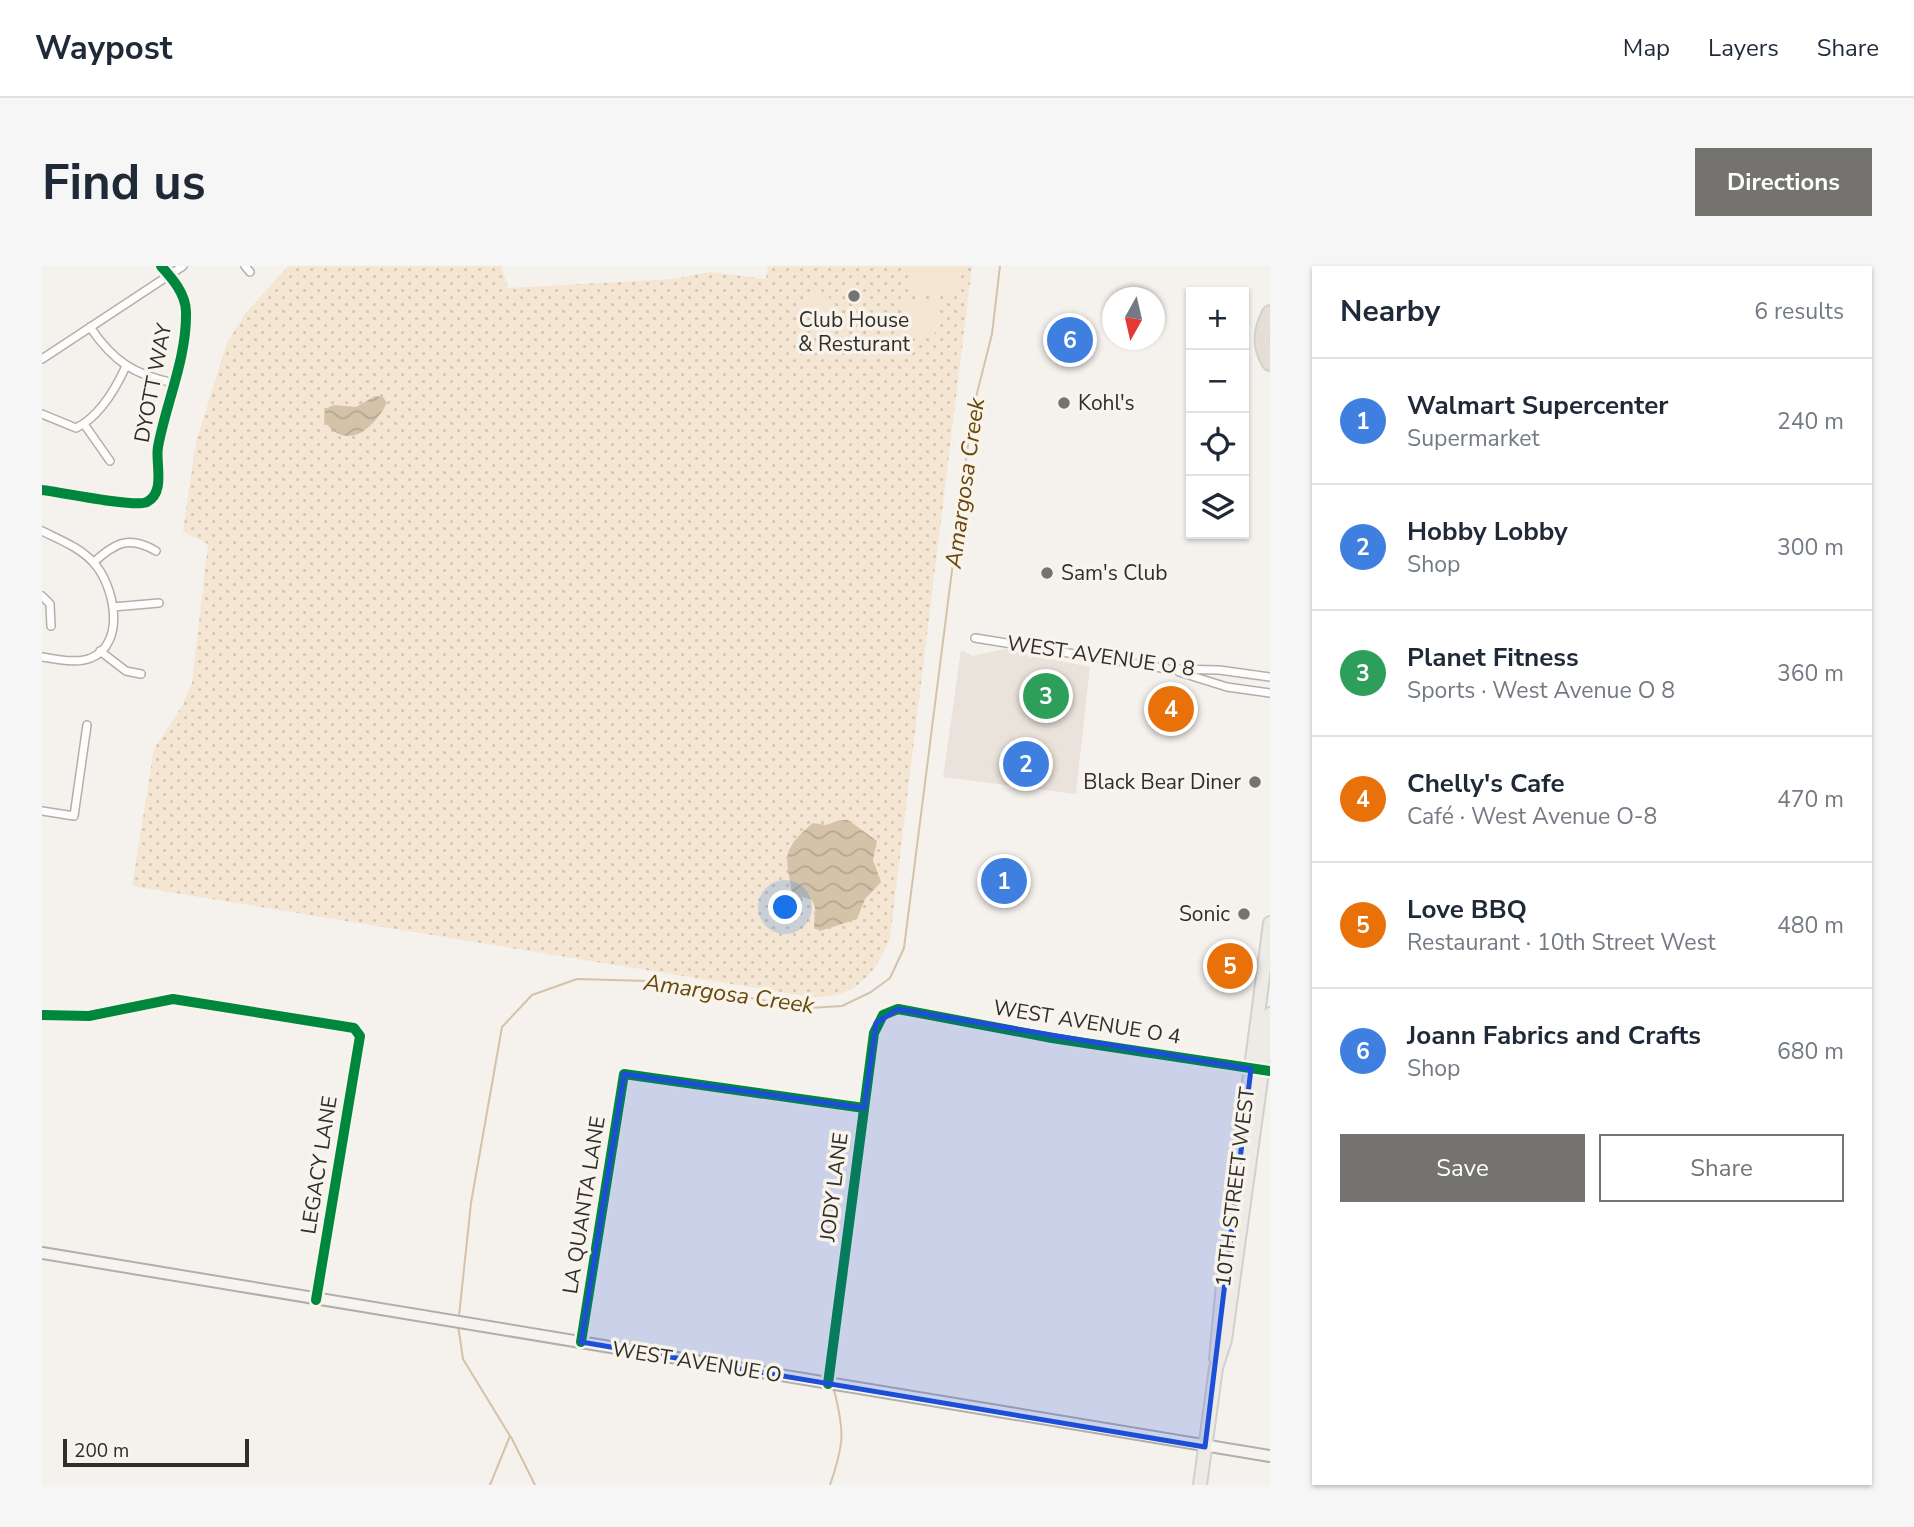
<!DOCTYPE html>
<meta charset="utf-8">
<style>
:root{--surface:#fff;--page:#f6f6f7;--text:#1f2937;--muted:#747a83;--line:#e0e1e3;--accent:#75736f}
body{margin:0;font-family:"Nunito Sans",sans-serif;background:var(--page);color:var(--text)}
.controls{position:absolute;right:21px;top:21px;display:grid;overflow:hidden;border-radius:0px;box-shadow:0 2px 5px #0004}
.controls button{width:63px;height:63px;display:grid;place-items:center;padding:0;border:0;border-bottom:2px solid var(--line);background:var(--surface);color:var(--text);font:35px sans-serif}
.compass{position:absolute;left:1060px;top:21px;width:63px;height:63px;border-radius:50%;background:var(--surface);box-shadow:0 2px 5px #0004;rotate:188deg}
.scale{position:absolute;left:21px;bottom:18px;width:186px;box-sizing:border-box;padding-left:7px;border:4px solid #302e2b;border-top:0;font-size:19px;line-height:24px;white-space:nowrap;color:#302e2b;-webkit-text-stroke:5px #f8f3eb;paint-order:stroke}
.you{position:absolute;left:744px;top:642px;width:24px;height:24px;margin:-18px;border:5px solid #fff;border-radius:50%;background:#1a73e8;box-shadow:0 0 0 10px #1a73e833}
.badge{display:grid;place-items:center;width:46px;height:46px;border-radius:50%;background:var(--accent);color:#fff;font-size:23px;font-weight:700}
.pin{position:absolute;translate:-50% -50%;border:4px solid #fff;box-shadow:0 2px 7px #0006}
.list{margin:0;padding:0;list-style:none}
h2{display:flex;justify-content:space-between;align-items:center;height:91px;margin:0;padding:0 28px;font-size:30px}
h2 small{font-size:23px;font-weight:400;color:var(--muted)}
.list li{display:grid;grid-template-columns:46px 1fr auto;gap:21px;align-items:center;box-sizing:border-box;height:126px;padding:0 28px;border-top:2px solid var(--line)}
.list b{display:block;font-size:26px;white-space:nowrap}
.list p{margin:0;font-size:23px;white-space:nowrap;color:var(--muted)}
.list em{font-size:23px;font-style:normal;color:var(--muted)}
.actions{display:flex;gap:14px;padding:21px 28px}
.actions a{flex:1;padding:16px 0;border:2px solid var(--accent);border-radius:0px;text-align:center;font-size:24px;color:var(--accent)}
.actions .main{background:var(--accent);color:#fff}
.icon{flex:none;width:38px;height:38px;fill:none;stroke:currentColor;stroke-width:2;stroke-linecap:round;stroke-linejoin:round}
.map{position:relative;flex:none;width:1228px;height:1219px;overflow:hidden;border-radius:0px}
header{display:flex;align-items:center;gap:42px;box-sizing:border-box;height:98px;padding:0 35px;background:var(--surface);border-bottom:2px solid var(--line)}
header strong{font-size:33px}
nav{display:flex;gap:38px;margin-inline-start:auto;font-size:24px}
.intro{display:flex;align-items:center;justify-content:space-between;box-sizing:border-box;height:168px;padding:0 42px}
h1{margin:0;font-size:49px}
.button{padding:18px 32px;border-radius:0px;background:var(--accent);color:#fff;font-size:24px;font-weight:700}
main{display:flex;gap:42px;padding:0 42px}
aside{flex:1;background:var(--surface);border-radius:0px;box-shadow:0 2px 5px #0004}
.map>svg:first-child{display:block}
.built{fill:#eae3db}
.green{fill:url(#green-dots)}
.pitch{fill:#f4e6d2}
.water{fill:url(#water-waves)}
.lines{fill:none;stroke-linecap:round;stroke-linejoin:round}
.stream{stroke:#d4c2a9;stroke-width:2}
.street-casing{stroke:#b1afac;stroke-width:10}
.secondary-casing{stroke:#b1afac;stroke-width:14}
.primary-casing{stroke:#d2d0ce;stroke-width:16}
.highway-casing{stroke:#d2d0ce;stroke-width:18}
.street{stroke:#fefdfc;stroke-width:7}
.secondary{stroke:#f6f4f1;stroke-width:10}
.primary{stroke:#eeeae5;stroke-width:12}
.highway{stroke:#e4ded5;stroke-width:14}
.cycleway-casing{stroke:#f8f3eb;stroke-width:15}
.cycleway{stroke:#00873e;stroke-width:10}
.marked{fill:#1d4ed8;fill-opacity:0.2;stroke:#1d4ed8;stroke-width:5;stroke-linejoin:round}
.poi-dot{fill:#75736f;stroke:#f8f3eb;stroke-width:2.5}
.labels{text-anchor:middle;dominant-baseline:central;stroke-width:7;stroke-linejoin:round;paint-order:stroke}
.poi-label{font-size:21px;fill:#302e2b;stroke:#f8f3eb;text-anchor:start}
.street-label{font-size:21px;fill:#302e2b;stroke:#f8f3eb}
.water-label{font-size:23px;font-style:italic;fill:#69480c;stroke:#f8f3eb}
</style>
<header>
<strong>Waypost</strong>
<nav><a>Map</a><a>Layers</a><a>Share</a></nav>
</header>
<div class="intro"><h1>Find us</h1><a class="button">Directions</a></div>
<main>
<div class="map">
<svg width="1228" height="1219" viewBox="0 0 1228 1219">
<defs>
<pattern id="green-dots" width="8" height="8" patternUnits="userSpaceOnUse" patternTransform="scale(1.75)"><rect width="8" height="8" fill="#f4e6d2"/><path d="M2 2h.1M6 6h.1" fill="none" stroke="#d2c6b4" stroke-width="1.8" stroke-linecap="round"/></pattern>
<pattern id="water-waves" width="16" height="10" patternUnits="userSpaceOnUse" patternTransform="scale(1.75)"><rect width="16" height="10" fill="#d4c2a9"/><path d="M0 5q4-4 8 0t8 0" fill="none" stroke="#b6a792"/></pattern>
</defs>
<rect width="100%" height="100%" fill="#f5f2ee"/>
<!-- built -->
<path class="built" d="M962 383 1048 401 1034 528 901 511 919 384 931 390Z"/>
<!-- green -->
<path class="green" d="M246 0H459L466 22 631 13 668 6 724 13 726 0H930L848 672C831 713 810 735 763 730L90 620 112 483 140 440 150 417 166 278 141 265 154 176 185 77 203 48Z"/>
<!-- pitch -->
<path class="pitch" d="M867 0H919V25L916 28 870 27 868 24Z
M771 26C787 28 797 36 794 52L787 58 777 57 768 47 763 32Z
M865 33 897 36 895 64 892 68 864 67 861 64V37Z"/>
<!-- water -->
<path class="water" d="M333 130 341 131 345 137C331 163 306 186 282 155L283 143 292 139 314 141Z
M798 554H806L835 575 831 594 839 616 823 633 815 653 778 665 772 661 773 641 770 634 761 631 751 637C748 596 732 589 771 557L784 559Z"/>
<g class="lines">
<!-- stream -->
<path class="stream" d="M417 1050 429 937 460 761 490 729 535 713 608 715 767 742 800 740 829 726 848 712 862 682 930 147 950 68 958 0
M416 1059 421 1093 468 1170 448 1219
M469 1171 493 1219
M788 1219C802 1178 803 1167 792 1124"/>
<!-- street casing -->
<g class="street-casing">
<path id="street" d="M203 0 208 6
M48 61C71 95 92 109 132 117
M0 93 141 0
M0 148 34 162C57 151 74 122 84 100
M42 158 68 195
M0 224C18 226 93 242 105 236 124 226 113 197 116 181 124 137 145 92 144 46 144 28 130 12 119 0
M0 265C18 274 37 281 51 296 72 318 85 377 49 392 34 398 15 393 0 391
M52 296C73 277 87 269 114 285
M0 330 8 338 9 360
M71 341 117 337
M933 372 1126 403 1177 404 1228 411
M58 385 84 405 99 408
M1137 406 1185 421 1228 427
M0 545 32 550 45 459
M0 749 47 750 131 733 312 762 318 770 274 1034
M539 1076 582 808 822 842
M786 1118 832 767 841 749 856 743 1010 772 1228 805"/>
</g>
<!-- secondary casing -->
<g class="secondary-casing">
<path id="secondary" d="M0 987 1228 1190"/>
</g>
<!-- primary casing -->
<g class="primary-casing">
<path id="primary" d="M1191 939 1228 657
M1174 1092 1183 998
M1158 1219 1174 1102 1183 1074 1228 748"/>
</g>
<!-- highway casing -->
<g class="highway-casing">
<path id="highway" d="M1228 47C1219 64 1217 80 1228 97"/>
</g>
<!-- street -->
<use href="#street" class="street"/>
<!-- secondary -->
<use href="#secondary" class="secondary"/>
<!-- primary -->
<use href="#primary" class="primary"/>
<!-- highway -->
<use href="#highway" class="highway"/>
<!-- cycleway casing -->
<g class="cycleway-casing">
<path id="cycleway" d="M0 224C18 226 93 242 105 236 124 226 113 197 116 181 124 137 145 92 144 46 144 28 130 12 119 0
M0 749 47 750 131 733 312 762 318 770 274 1034
M539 1076 582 808 822 842
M786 1118 832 767 841 749 856 743 1010 772 1228 805"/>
</g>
<!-- cycleway -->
<use href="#cycleway" class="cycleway"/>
</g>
<!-- marked area -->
<path class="marked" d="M856 743 1209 803 1163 1181 539 1076 582 808 822 842 834 757Z"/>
<!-- markers -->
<g class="poi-dot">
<circle cx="812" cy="30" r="7"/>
<circle cx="1022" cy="137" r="7"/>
<circle cx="1005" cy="307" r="7"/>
<circle cx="1213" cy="516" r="7"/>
<circle cx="1202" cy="648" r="7"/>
</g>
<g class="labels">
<!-- poi labels -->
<g class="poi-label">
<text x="812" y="54" text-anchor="middle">Club House<tspan x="812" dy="24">&amp; Resturant</tspan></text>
<text x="1036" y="137">Kohl's</text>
<text x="1019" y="307">Sam's Club</text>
<text x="1199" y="516" text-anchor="end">Black Bear Diner</text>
<text x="1188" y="648" text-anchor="end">Sonic</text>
</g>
<!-- street labels -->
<g class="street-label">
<text transform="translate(111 117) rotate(-79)">DYOTT WAY</text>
<text transform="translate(1059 390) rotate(8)">WEST AVENUE O 8</text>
<text transform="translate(1045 756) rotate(9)">WEST AVENUE O 4</text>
<text transform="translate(277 899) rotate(-81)">LEGACY LANE</text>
<text transform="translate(792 921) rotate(-83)">JODY LANE</text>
<text transform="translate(1193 921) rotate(-83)">10TH STREET WEST</text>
<text transform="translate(542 939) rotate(-81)">LA QUANTA LANE</text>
<text transform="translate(655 1096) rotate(9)">WEST AVENUE O</text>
</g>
<!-- water labels -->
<g class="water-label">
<text transform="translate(923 217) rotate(-82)">Amargosa Creek</text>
<text transform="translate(687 728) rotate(8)">Amargosa Creek</text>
</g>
</g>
</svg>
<div class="controls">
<button>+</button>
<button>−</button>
<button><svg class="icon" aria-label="locate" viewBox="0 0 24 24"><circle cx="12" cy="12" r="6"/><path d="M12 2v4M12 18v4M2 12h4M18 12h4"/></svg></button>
<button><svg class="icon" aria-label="layers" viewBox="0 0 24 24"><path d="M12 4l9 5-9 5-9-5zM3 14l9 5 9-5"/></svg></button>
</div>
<svg class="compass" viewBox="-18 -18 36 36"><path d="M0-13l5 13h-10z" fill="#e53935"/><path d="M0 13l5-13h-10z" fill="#747a83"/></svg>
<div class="scale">200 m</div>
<div class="you"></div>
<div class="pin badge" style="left:962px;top:615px;background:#3f7fe0">1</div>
<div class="pin badge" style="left:984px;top:498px;background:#3f7fe0">2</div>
<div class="pin badge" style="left:1004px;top:430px;background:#2e9e5b">3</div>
<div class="pin badge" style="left:1129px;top:443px;background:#e8710a">4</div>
<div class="pin badge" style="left:1188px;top:700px;background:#e8710a">5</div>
<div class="pin badge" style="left:1028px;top:74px;background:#3f7fe0">6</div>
</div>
<aside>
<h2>Nearby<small>6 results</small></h2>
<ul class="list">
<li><span class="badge" style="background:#3f7fe0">1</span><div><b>Walmart Supercenter</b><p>Supermarket</p></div><em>240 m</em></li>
<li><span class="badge" style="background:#3f7fe0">2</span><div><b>Hobby Lobby</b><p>Shop</p></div><em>300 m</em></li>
<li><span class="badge" style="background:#2e9e5b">3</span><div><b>Planet Fitness</b><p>Sports · West Avenue O 8</p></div><em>360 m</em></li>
<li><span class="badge" style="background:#e8710a">4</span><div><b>Chelly's Cafe</b><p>Café · West Avenue O-8</p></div><em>470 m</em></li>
<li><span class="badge" style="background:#e8710a">5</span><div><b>Love BBQ</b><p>Restaurant · 10th Street West</p></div><em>480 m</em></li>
<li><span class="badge" style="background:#3f7fe0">6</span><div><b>Joann Fabrics and Crafts</b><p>Shop</p></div><em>680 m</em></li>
</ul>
<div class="actions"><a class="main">Save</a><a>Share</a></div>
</aside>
</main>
